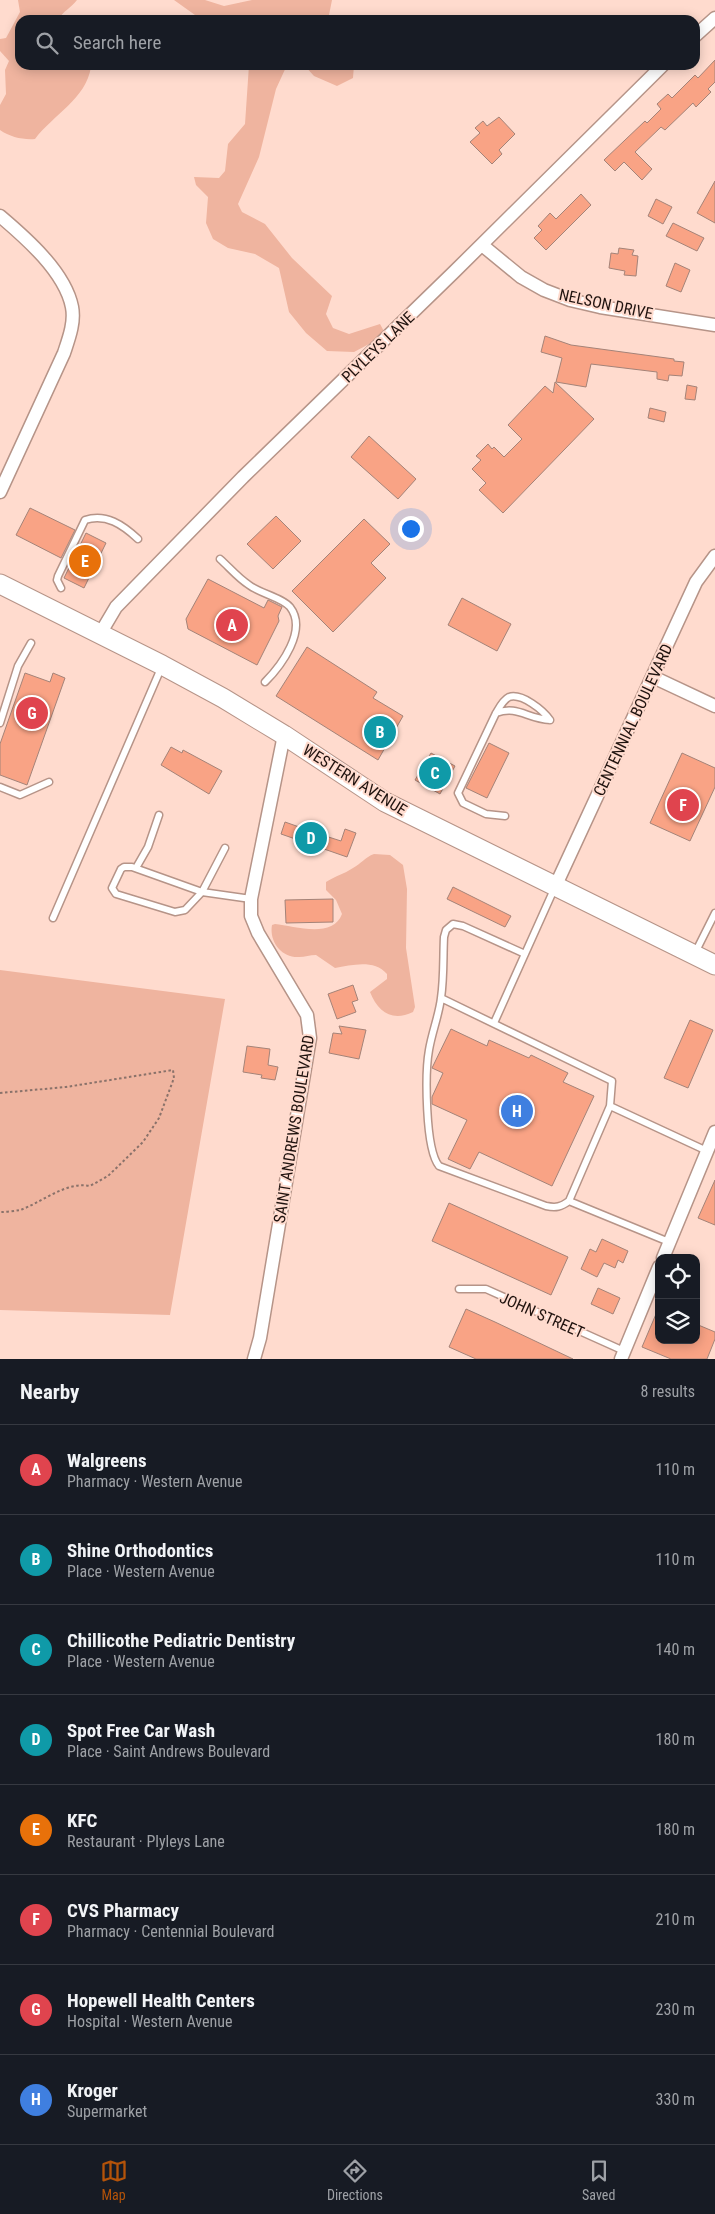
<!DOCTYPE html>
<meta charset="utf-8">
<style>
:root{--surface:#171b24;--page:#242831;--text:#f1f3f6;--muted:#9ea1a6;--line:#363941;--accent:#b45309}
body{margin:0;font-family:"Roboto Condensed",sans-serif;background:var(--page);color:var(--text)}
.controls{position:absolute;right:15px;bottom:15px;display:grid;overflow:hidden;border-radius:10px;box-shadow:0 2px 12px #0003}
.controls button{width:45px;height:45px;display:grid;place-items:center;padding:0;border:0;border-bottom:1px solid var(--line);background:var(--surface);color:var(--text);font:25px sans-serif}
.you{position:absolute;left:410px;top:528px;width:18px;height:18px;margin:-12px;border:4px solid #fff;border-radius:50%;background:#1a73e8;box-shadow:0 0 0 8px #1a73e833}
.badge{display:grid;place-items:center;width:32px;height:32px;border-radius:50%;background:var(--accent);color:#fff;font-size:16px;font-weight:700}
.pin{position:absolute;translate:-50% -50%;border:2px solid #fff;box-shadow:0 1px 5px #0006}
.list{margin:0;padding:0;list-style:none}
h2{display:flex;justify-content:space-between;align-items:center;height:65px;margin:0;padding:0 20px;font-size:21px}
h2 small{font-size:16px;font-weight:400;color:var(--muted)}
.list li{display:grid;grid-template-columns:32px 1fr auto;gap:15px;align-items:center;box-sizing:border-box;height:90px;padding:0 20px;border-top:1px solid var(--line)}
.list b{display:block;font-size:19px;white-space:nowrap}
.list p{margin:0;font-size:16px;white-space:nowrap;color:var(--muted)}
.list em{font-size:16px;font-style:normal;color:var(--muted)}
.icon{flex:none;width:28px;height:28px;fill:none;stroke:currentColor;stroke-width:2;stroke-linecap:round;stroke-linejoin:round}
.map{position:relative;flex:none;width:715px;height:1359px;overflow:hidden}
.search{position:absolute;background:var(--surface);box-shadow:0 2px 12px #0003;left:15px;right:15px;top:15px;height:55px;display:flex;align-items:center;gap:12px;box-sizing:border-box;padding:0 18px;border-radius:15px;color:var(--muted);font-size:19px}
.sheet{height:785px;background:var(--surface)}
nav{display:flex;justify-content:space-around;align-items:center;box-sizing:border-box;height:70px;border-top:1px solid var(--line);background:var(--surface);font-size:14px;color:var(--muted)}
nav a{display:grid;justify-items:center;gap:2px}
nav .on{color:var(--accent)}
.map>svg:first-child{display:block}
.green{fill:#efb49f}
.building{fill:#f9a385;stroke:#a48378}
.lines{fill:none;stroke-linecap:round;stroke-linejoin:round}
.lane-casing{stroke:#b69488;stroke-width:9}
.street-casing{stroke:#b69488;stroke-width:15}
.primary-casing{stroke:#b69488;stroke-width:21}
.path{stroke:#8a726a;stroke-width:2;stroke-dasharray:2.5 2.5;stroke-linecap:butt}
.lane{stroke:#fff;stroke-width:6}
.street{stroke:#fff;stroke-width:12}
.primary{stroke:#fff;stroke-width:19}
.labels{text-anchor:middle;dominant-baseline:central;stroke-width:4;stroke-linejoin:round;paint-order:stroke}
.street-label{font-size:16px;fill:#20130f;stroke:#ffdbce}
</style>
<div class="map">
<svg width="715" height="1359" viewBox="0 0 715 1359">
<rect width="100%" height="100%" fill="#ffdbce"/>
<!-- green -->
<path class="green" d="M18 0H77C71 8 63 11 58 20H20V65H91V67C86 99 53 115 35 139 23 140 10 137 0 130V105L6 94 5 70 9 61 0 51V39L6 38 20 12Z
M174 0H205L224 6 252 0H332L328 20H202Z
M249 65H287L276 89 259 157 238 204 242 212 265 224 292 258 332 296 326 314 333 328 349 334 380 324 386 335 354 352 327 351 306 333 289 312 279 268 255 254 228 248 213 239 206 223 208 197 196 185 194 177 219 178 225 171 228 144 245 124Z
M304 65H354L353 78 337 86 314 76Z
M374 854 390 855 403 865 407 889 406 948 415 1007 413 1012C392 1022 378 1012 370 992L387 979V974C374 959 352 965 335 968L316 955C310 955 305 957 299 957 281 958 269 941 272 925L275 924C294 926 333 939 342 914L336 900 326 890V882C335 876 344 874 353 868 361 864 365 857 374 854Z
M0 970 225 999 170 1315 0 1310Z"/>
<!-- building -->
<path class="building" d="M715 60V82L708 89 711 92 696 107 693 103 665 130 661 127 635 152 652 169 642 180 624 162 615 171 604 160 645 121 647 123 661 109 657 104 668 94 672 98 695 75 698 78Z
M499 117 515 134 499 150 502 154 492 164 470 142 480 133 475 128 483 121 487 126Z
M715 181V223L697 213Z
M581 194 591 205 546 250 534 238 542 230 538 226 550 213 556 219Z
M656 199 672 207 663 224 648 216Z
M673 223 704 238 697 251 666 236Z
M619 248 634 250 632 255 638 256 636 276 624 275 625 271 609 268 611 253 618 254Z
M675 263 690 270 681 292 666 286Z
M545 336 571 345 674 359V361L684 362 682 376 669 375 668 381 657 379V372L591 364 586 387 556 382 562 358 541 352Z
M555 382 594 419 503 513 479 490 486 483 472 469 481 460 476 456 488 444 492 449 494 447 504 457 522 439 508 425 545 386 553 393Z
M687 385 697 387 695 400 685 399Z
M650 408 666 412 664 422 648 418Z
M369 436 416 479 398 499 351 457Z
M30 508 75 530 61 558 16 535Z
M276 516 301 541 273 569 247 544Z
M364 519 390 544 371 563 386 578 333 632 292 591Z
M86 533 106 543 84 588 64 578Z
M208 579 264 608 268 600 282 607 278 616 279 621 257 665 188 629 186 619Z
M462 598 511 624 497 651 448 625Z
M307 647 377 692 373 698 403 716 378 760 276 696Z
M25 673 50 682 53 673 65 678 27 785 0 775V744Z
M489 743 509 753 487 798 466 788Z
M171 747 182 753 183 750 222 771 209 794 161 765Z
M431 753 455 766 440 794 415 780Z
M682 753 715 768V787L690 841 650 823Z
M285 822 302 828 303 823 318 828 316 833 341 841 345 829 356 833 347 857 281 834Z
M453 887 511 916 505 927 447 899Z
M333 899V922L286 923 285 900Z
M353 985 358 1000 352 1002 356 1012 337 1019 328 994Z
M690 1020 713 1030 688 1088 664 1078Z
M339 1026 366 1030 359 1059 329 1053 333 1033 342 1034Z
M451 1029 487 1046 489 1040 529 1058 531 1055 568 1073 563 1082 594 1096 552 1186 479 1152 470 1169 448 1159 467 1120 432 1104V1097L443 1073 432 1068Z
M247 1046 270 1049 268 1065 278 1067 275 1080 261 1078 262 1075 243 1072Z
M715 1180V1225L698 1218Z
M449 1203 568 1257 551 1295 432 1241Z
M602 1239 628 1251 623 1263 618 1260 615 1268 604 1263 597 1277 581 1269 590 1249 596 1252Z
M598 1288 620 1298 613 1314 591 1304Z
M659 1307V1340H696V1324L715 1332V1339L707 1359H671L642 1347Z
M466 1309 495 1322 573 1359H476L449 1347Z"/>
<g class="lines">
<!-- lane casing -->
<g class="lane-casing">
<path id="lane" d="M220 559C229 567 238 578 249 585 259 593 283 598 290 607 308 630 281 666 265 682
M61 588 57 580 58 576 85 520C106 513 123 525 138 539
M496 713C518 705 527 719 550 720
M0 723 18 666 31 643
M0 787 20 795 49 782
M505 816 486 814 463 803 458 793 496 713C499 708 503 700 509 697 522 693 543 710 550 720
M225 848 202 892 132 867H124L121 869 112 888 116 894 175 912 185 910 202 892 251 899
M136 868 148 847 159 815
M53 918 162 666
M695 953 715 913
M525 954 463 926 453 924 446 930 444 937C443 957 444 978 441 998 439 1015 432 1032 429 1050 425 1072 425 1149 439 1166L546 1206C556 1208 561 1207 569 1201
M441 998 612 1081 610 1106 569 1201 669 1242
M494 1023 555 887
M610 1106 707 1151
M459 1289H486L624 1351"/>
</g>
<!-- street casing -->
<g class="street-casing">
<path id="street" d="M695 36 715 18
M0 216C26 238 65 272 72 307 75 322 69 338 64 353L0 492
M482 245 521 277 544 290 570 300 600 307 715 325
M100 634 116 607 243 477 454 272 663 65
M653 677 715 706
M555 887 696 582 715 556
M663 1258 715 1132
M254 1359 260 1338 310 1038 307 1015 258 933 251 916V899L284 735
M621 1359 659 1267"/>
</g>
<!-- primary casing -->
<g class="primary-casing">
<path id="primary" d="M0 584 162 665 223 698 284 735 385 802 715 965"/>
</g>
<!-- path -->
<path class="path" d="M0 1093 66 1087 173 1070 174 1078 159 1118 143 1142 108 1176 90 1186C66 1181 41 1203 20 1210 14 1211 6 1212 0 1212"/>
<!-- lane -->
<use href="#lane" class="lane"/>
<!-- street -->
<use href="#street" class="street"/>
<!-- primary -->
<use href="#primary" class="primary"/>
</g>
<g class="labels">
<!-- street labels -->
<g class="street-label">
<text transform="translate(606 304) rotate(12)">NELSON DRIVE</text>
<text transform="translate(378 347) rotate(-44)">PLYLEYS LANE</text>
<text transform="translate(633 720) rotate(-65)">CENTENNIAL BOULEVARD</text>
<text transform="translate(355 780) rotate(32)">WESTERN AVENUE</text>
<text transform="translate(294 1129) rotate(-81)">SAINT ANDREWS BOULEVARD</text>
<text transform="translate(542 1315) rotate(24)">JOHN STREET</text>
</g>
</g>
</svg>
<div class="controls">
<button><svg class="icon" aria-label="locate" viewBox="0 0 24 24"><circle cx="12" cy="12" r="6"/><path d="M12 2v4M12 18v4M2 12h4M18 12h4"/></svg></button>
<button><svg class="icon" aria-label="layers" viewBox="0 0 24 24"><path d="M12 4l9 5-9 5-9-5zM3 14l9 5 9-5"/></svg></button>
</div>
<div class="you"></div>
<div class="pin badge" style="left:232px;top:625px;background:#e0444e">A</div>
<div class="pin badge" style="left:380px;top:732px;background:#0f9aa8">B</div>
<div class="pin badge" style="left:435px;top:773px;background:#0f9aa8">C</div>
<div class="pin badge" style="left:311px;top:838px;background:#0f9aa8">D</div>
<div class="pin badge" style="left:85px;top:561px;background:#e8710a">E</div>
<div class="pin badge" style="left:683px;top:805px;background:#e0444e">F</div>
<div class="pin badge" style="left:32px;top:713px;background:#e0444e">G</div>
<div class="pin badge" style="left:517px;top:1111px;background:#3f7fe0">H</div>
<div class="search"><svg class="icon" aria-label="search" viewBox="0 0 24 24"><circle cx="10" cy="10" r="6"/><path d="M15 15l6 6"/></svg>Search here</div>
</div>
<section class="sheet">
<h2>Nearby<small>8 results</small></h2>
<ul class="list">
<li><span class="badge" style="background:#e0444e">A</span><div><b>Walgreens</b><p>Pharmacy · Western Avenue</p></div><em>110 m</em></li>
<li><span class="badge" style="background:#0f9aa8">B</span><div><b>Shine Orthodontics</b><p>Place · Western Avenue</p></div><em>110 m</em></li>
<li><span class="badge" style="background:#0f9aa8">C</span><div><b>Chillicothe Pediatric Dentistry</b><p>Place · Western Avenue</p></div><em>140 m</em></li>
<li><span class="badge" style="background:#0f9aa8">D</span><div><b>Spot Free Car Wash</b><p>Place · Saint Andrews Boulevard</p></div><em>180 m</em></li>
<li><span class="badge" style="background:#e8710a">E</span><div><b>KFC</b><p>Restaurant · Plyleys Lane</p></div><em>180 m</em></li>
<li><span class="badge" style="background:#e0444e">F</span><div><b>CVS Pharmacy</b><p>Pharmacy · Centennial Boulevard</p></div><em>210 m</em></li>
<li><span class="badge" style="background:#e0444e">G</span><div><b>Hopewell Health Centers</b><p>Hospital · Western Avenue</p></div><em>230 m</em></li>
<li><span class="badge" style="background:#3f7fe0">H</span><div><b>Kroger</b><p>Supermarket</p></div><em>330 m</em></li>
</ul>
</section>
<nav>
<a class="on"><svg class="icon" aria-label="map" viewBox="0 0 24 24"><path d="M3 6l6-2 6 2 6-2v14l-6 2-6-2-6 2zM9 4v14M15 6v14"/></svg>Map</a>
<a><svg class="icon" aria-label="directions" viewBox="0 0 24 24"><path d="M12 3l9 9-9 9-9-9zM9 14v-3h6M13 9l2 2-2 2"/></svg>Directions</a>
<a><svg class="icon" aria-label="saved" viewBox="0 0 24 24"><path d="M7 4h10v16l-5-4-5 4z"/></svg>Saved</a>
</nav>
